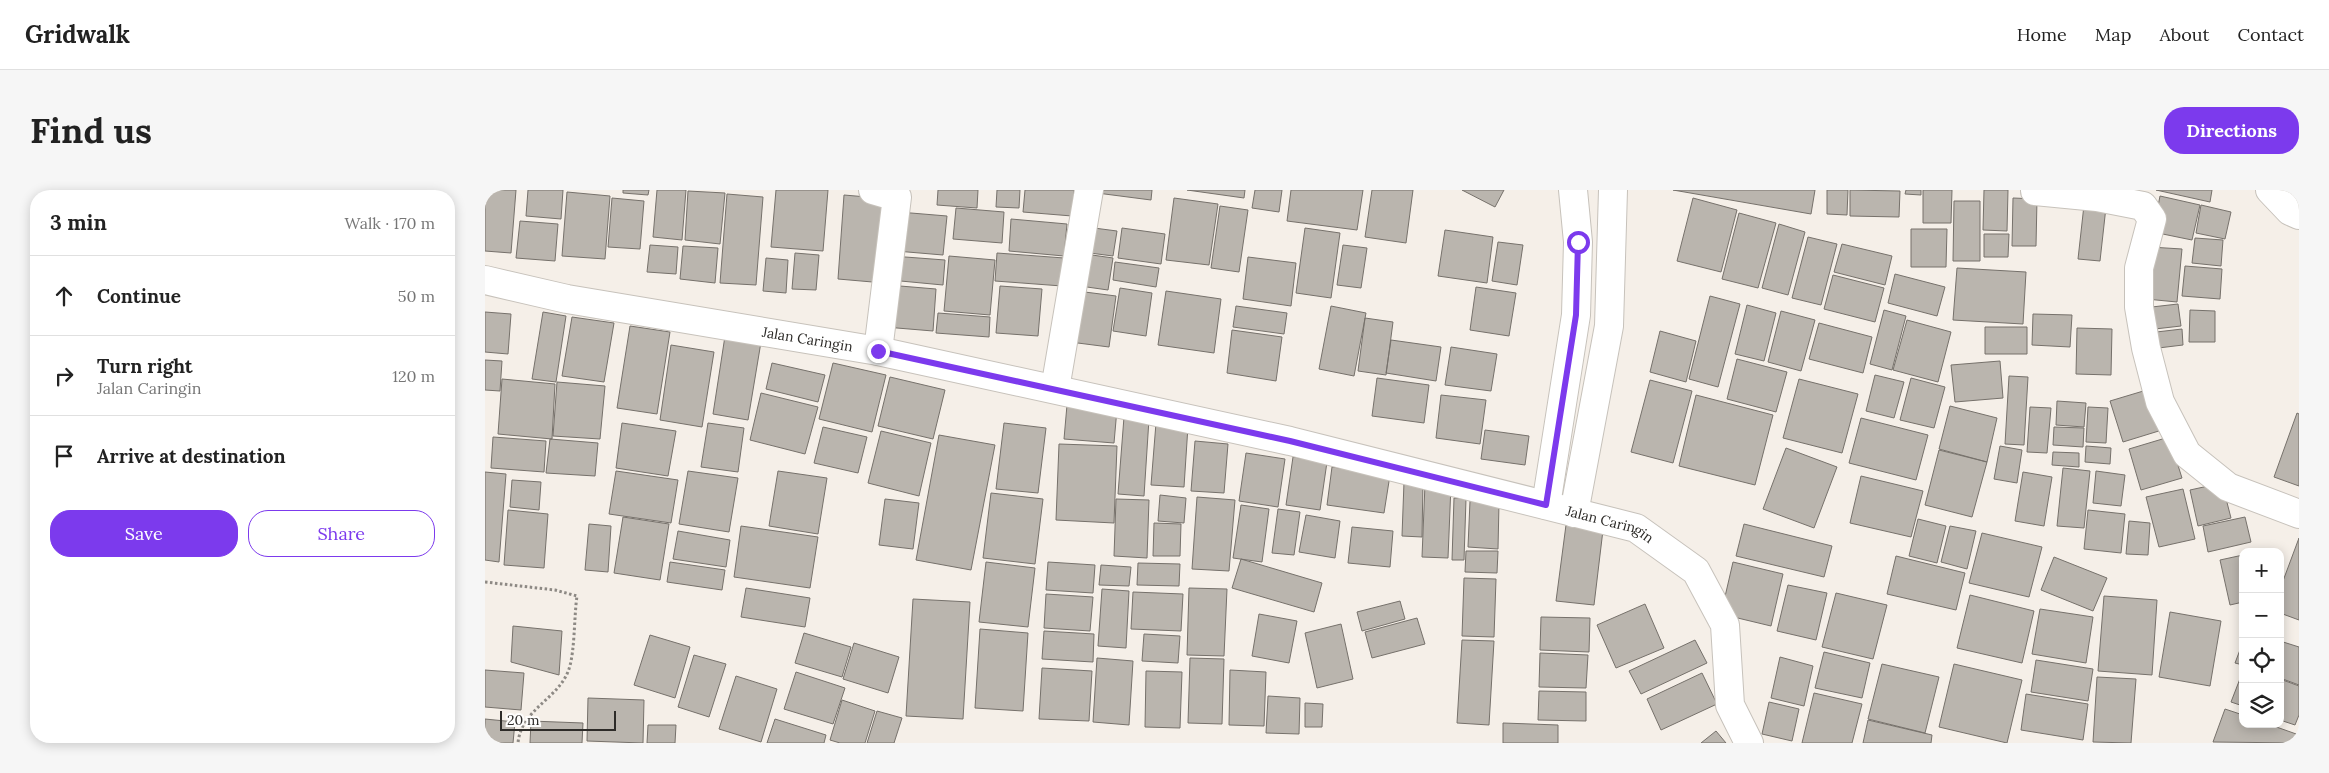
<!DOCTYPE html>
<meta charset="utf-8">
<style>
:root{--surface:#fff;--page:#f6f6f6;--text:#222;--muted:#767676;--line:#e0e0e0;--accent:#7c3aed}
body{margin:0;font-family:Lora,serif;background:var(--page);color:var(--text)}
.controls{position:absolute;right:15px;bottom:15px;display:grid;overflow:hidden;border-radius:10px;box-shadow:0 2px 12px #0003}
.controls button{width:45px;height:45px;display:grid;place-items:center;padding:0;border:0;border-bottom:1px solid var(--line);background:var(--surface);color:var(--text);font:25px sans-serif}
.scale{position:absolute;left:15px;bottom:12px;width:116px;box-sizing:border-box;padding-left:5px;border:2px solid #2d2b28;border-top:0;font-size:14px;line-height:18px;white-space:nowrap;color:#2d2b28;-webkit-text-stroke:4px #fefdfc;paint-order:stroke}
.stop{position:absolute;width:15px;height:15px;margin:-11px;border:4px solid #7c3aed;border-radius:50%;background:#fff}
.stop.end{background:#7c3aed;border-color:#fff;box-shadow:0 1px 5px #0008}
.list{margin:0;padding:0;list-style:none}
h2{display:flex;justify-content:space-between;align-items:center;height:65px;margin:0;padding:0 20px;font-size:21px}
h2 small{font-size:16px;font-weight:400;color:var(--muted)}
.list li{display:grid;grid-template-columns:32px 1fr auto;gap:15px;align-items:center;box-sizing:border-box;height:80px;padding:0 20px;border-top:1px solid var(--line)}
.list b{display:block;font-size:19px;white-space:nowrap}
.list p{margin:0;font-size:16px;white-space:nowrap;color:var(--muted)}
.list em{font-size:16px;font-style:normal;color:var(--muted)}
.actions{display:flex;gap:10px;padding:15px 20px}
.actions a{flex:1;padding:11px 0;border:1px solid var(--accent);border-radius:20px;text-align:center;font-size:18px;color:var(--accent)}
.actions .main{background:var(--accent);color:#fff}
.icon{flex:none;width:28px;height:28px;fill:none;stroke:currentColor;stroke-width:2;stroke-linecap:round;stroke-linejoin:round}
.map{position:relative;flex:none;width:1814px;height:553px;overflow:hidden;border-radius:20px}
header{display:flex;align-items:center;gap:30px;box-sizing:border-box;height:70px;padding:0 25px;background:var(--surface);border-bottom:1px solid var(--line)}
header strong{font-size:24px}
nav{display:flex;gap:28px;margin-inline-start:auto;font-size:18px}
.intro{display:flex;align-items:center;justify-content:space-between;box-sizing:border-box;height:120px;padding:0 30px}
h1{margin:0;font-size:35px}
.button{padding:12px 22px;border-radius:20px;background:var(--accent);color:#fff;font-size:18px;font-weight:700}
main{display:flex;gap:30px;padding:0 30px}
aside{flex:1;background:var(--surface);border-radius:20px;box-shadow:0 2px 12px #0003}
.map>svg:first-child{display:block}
.building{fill:#bab5ae;stroke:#76716b}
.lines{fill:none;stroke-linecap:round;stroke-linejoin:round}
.street-casing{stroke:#c7c2bb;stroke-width:30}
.path{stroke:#8d8984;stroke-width:3;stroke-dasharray:2.5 2.5;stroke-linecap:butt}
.street{stroke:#fff;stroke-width:28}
.route{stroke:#7c3aed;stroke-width:6}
.labels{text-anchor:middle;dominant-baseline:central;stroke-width:5;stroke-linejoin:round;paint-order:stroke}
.street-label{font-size:14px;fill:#2d2b28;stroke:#fefdfc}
</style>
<header>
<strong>Gridwalk</strong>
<nav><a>Home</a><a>Map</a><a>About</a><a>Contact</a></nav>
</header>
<div class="intro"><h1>Find us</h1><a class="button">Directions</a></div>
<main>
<aside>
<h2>3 min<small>Walk · 170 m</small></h2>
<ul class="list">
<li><svg class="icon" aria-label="ahead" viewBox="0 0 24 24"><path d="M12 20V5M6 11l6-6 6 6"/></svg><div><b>Continue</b></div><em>50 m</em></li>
<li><svg class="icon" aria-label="right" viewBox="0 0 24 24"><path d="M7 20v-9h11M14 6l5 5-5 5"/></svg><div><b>Turn right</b><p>Jalan Caringin</p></div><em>120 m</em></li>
<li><svg class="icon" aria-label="arrive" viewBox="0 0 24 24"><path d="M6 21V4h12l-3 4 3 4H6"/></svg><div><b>Arrive at destination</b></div></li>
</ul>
<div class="actions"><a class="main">Save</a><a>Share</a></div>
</aside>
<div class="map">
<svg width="1814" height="553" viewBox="0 0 1814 553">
<rect width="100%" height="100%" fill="#f5efe8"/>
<!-- building -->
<path class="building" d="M0 0H31L26 63 0 61Z
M43 0H78L76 29 41 26Z
M138 0H164L163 5 138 3Z
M172 0H201L197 50 168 47Z
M291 0H343L338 61 286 57Z
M453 0H493L492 18 452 15Z
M512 0H535L534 18 511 17Z
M540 0H589L587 26 538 22Z
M613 0H667L666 10 612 3Z
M702 0H760L759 8Z
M770 0H797L794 22 767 18Z
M806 0H878L872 40 802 31Z
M887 0H928L921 53 880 47Z
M977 0H1019L1010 17Z
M1188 0H1330L1326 24Z
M1342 0H1363L1362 25 1342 24Z
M1365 0 1415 1 1414 27 1365 26Z
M1421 0H1436V5L1420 4Z
M1438 0H1467L1466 33H1438Z
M1499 0H1523L1522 41 1498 40Z
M1671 0H1727L1725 12Z
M203 1 240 3 235 54 200 50Z
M82 2 125 6 120 69 77 66Z
M242 4 278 7 271 95 235 93Z
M359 5 405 9 399 93 353 89Z
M1675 6 1715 15 1707 50 1668 42Z
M127 8 159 11 155 59 123 57Z
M689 8 733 14 724 75 681 70Z
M1208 8 1252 20 1236 82 1192 71Z
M1528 8 1552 9 1551 56H1527Z
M1469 11H1495V71H1468Z
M1599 15 1621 17 1615 71 1593 69Z
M1716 15 1746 22 1740 49 1711 43Z
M735 16 763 20 754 82 726 78Z
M471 18 519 22 517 53 468 49Z
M414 22 462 26 458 65 411 61Z
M1254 23 1291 33 1273 98 1237 89Z
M526 29 582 34 579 66 524 61Z
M35 31 73 34 70 71 31 68Z
M1294 34 1320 42 1303 105 1277 98Z
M609 38 632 41 628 66 605 63Z
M637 38 680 44 676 74 633 68Z
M820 38 855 43 846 108 811 103Z
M1426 39H1462L1461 77H1426Z
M960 40 1008 47 1002 93 953 86Z
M1499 44H1524L1523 67H1499Z
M1323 47 1352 54 1336 115 1307 108Z
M1710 48 1738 50 1736 76 1707 73Z
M1013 52 1038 55 1032 95 1007 91Z
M1357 54 1407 66 1400 95 1349 82Z
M165 55 193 57 191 84 162 82Z
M858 55 882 58 876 98 852 95Z
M198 56 233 58 230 93 195 89Z
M1665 57 1697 59 1692 112 1661 109Z
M310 63 334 65 331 100 307 99Z
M512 63 579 68 577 96 510 91Z
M600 64 628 68 623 100 595 96Z
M407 66 460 70 458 95 405 90Z
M464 66 510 70 505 125 459 121Z
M763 67 811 73 806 116 758 109Z
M281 68 303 70 301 103 278 101Z
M630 72 674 78 671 97 628 90Z
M1700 76 1737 79 1735 109 1697 106Z
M1472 78 1541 82 1538 134 1468 130Z
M1410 84 1460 97 1452 126 1403 113Z
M1348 85 1399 98 1390 132 1339 119Z
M403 95 451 99 448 141 400 137Z
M515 96 557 99 553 146 511 143Z
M991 97 1031 103 1024 146 985 140Z
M635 98 667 103 661 146 628 141Z
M592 101 631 106 624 157 585 152Z
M681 101 736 109 729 163 673 155Z
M1225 106 1255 114 1233 197 1204 189Z
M1693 114 1696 136 1661 140 1658 118Z
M1262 115 1291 123 1279 171 1250 164Z
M751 116 802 123 799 144 748 137Z
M846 116 881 123 869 186 834 179Z
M1399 120 1421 126 1407 180 1385 174Z
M1705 120 1730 121V152H1704Z
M1296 121 1330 130 1316 181 1283 172Z
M0 122 26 124 23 164 0 162Z
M58 122 81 126 71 192 47 189Z
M453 123 505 127 504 147 451 143Z
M1548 124 1587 125 1585 157 1547 155Z
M87 127 129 133 119 192 77 186Z
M880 128 908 132 901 185 873 181Z
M1422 130 1466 142 1453 192 1408 180Z
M1334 133 1387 147 1378 183 1324 169Z
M145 136 185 142 172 224 132 218Z
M1500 137H1542V164H1500Z
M1592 138 1627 139 1626 185 1591 184Z
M1697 139 1698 155 1665 159 1663 143Z
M747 140 797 147 791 191 742 183Z
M1175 141 1211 151 1201 192 1165 182Z
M240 146 276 152 263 230 228 224Z
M906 150 956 157 951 191 901 183Z
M186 155 229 162 217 237 175 230Z
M966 157 1012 164 1006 201 960 195Z
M1252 169 1302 182 1291 222 1242 209Z
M0 170 17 171 15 201 0 200Z
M1515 171 1518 208 1470 212 1466 175Z
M287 173 340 185 333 212 281 199Z
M348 173 401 185 387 242 334 229Z
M1390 185 1419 192 1409 228 1381 221Z
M1524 186 1543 187 1539 255 1520 254Z
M405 187 460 200 448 249 393 236Z
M892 188 944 195 939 233 887 226Z
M1426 188 1460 197 1449 238 1415 230Z
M17 189 70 194 67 249 13 244Z
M1314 189 1373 204 1357 263 1298 248Z
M1165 190 1207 201 1188 273 1146 262Z
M72 192 120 196 115 249 68 246Z
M1665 199 1677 240 1638 252 1625 211Z
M276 203 333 217 320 264 265 250Z
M956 205 1001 210 995 254 951 248Z
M1211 205 1288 225 1270 295 1194 276Z
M1572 211 1601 213 1599 237 1571 235Z
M582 215 632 219 629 253 579 249Z
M1465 216 1512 228 1502 272 1454 259Z
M1545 217 1566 218 1562 263 1542 262Z
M1603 217 1623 218 1621 253 1601 252Z
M1812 223 1814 224V296L1789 287Z
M639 227 664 229 659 306 633 304Z
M1376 228 1443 245 1431 290 1364 273Z
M137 233 191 241 183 286 131 278Z
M223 233 259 238 253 282 216 277Z
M519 233 561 238 553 303 511 299Z
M671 233 703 236 699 297 666 295Z
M338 237 382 247 373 283 329 273Z
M1569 237 1599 238 1598 257 1568 255Z
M1000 240 1044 246 1040 275 996 269Z
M396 241 446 253 434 306 383 293Z
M454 245 510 255 486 380 431 370Z
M8 247 61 251 59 282 6 278Z
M1684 247 1697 288 1656 300 1644 259Z
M65 249 113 253 110 286 61 283Z
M710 251 743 254 739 303 706 301Z
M574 254 632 256 629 333 571 330Z
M1515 256 1537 260 1532 293 1509 289Z
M1601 256 1626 258 1625 274 1600 272Z
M1301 258 1352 277 1329 338 1278 319Z
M1454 260 1502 272 1487 327 1440 315Z
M1568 262 1594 263V277L1567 275Z
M761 263 800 269 793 317 754 311Z
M808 267 842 272 835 320 801 315Z
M847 277 905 285 899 323 842 315Z
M1578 278 1605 281 1599 338 1572 336Z
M131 281 193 290 186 333 124 324Z
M203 281 253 288 244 342 194 334Z
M293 281 342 288 333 344 284 336Z
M1611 281 1640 285 1636 316 1608 313Z
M0 282 21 284 14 372 0 370Z
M1538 282 1567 287 1559 336 1530 331Z
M1376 286 1438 301 1426 347 1365 333Z
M27 290 56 292 54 320 25 317Z
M919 292H938L937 347 917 346Z
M1737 293 1746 328 1713 336 1705 300Z
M940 294 966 295 963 368 937 367Z
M1698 299 1710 349 1674 357 1661 307Z
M506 303 558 309 550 374 498 368Z
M675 305 701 308 699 333 673 331Z
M712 307 750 310 744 381 707 379Z
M969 308 981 309 979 370H967Z
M400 309 434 313 428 359 394 355Z
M631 309 664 310 662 368 629 366Z
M985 311 1014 313 1013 359 983 357Z
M756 315 784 319 777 372 748 368Z
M793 319 815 322 809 365 787 363Z
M23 320 63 324 59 378 19 375Z
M1603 320 1640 324 1636 363 1599 359Z
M821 325 855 331 850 368 814 362Z
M138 327 184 334 175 390 129 383Z
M1760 327 1766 352 1723 362 1718 336Z
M1433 329 1461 336 1452 373 1424 366Z
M1644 331 1665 333 1663 365 1641 364Z
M669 333 696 334 695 366H668Z
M104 334 126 336 123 382 100 380Z
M1259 334 1347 356 1339 387 1251 366Z
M1081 335 1118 340 1109 415 1071 411Z
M256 336 333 347 325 398 249 387Z
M1465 336 1491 341 1482 379 1456 372Z
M867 337 908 341 905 377 863 373Z
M193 341 245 350 241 377 188 369Z
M1497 343 1557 357 1544 407 1484 393Z
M1814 348V430L1795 423V399Z
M981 361H1013L1012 383 980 382Z
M1758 365V412L1745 415 1735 370Z
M1411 366 1480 383 1471 420 1402 404Z
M1569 367 1622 388 1608 421 1556 400Z
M756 369 837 393 829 422 747 398Z
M185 372 240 380 237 400 182 392Z
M501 372 550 378 543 437 494 432Z
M563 372 610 375 608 403 561 400Z
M1248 372 1298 384 1286 436 1236 424Z
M653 373 695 374 694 396 652 395Z
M616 375 646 377 644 396 614 395Z
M979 388 1011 389 1009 447 977 446Z
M1303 395 1342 403 1331 450 1292 441Z
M261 398 325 408 320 437 256 427Z
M704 398 742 399 739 466 702 465Z
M617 399 644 401 641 458 613 456Z
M648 402 698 404 696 441 646 439Z
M1351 403 1402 415 1388 469 1337 457Z
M561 404 608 407 605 441 559 438Z
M1485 405 1549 421 1537 473 1472 458Z
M1619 406 1672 410 1667 485 1613 481Z
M428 409 485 412 478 529 421 526Z
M915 411 920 429 877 441 872 422Z
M1160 414 1179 458 1131 478 1112 435Z
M1555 419 1608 427 1601 473 1547 464Z
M1685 422 1736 431 1725 496 1674 487Z
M774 424 812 431 804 473 767 466Z
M1056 427 1105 428 1104 462 1055 460Z
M932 428 940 454 887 468 880 442Z
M856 434 868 489 832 498 820 443Z
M28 436 77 441 74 485 26 472Z
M495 439 543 443 538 521 490 518Z
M559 441 609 444 608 472 557 469Z
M319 443 366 457 357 487 310 473Z
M659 444 695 446 693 473 657 471Z
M165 445 205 457 190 508 149 495Z
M977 450 1009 451 1004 535 972 533Z
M1210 450 1222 473 1156 504 1144 481Z
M1795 451 1814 457V495L1795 488Z
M1758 452V475L1750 473Z
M369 453 414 467 403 503 358 489Z
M1339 462 1385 473 1377 508 1330 498Z
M1055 463 1103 465 1101 498 1054 497Z
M209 465 241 474 224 527 193 517Z
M1295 467 1328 476 1319 516 1286 508Z
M612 468 648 471 644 535 608 532Z
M705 468 739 469 737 534 703 533Z
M1551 470 1608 479 1603 511 1546 502Z
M1397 474 1454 487 1440 543 1383 529Z
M1469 474 1537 490 1522 553 1454 537Z
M557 478 607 481 604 531 554 529Z
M0 480 39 483 36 520 0 517Z
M745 480 781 482 779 536 744 535Z
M661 481 697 482 695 538 660 537Z
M1758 481V516L1746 512Z
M311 482 360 498 348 534 299 519Z
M1217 483 1232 514 1176 540 1162 509Z
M251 486 292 499 276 552 234 539Z
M1612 487 1651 489 1646 553 1608 552Z
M1795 489 1814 496V525L1810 535 1795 530Z
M1054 501 1101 502V531L1053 530Z
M1329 503 1377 514 1367 553H1317Z
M1541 504 1603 514 1598 550 1536 540Z
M783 506 815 508 814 544 781 543Z
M103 508 159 510 158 553 102 551Z
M357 510 390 521 380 553H355L345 550Z
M1284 512 1314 519 1307 551 1277 544Z
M820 513 838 514 837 537H820Z
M1740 519 1758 525V534H1783L1814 545V553L1728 552Z
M392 521 417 528 409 553H382Z
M0 529 30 532 28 553H0Z
M290 529 341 545 339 553H282Z
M1383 530 1447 545 1446 553H1378Z
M46 531 98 533 97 553H45Z
M1018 533 1073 535V553H1018Z
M163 535H191L190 553H162Z
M1231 541 1241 553H1216Z"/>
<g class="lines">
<!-- street casing -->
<g class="street-casing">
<g id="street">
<path d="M388 0 412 7 393 161"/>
<path d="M1785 0 1805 21 1814 25"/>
<path d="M1550 1 1612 7 1658 16 1667 29 1654 78V117L1661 158 1675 212 1702 264 1743 297 1814 324"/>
<path id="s1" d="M0 90 82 109 393 161 805 251 1151 338 1211 381 1240 435 1245 515 1264 553"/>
<path d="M570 199 604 0"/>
<path d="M1061 315 1091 125 1093 52 1088 0"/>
<path d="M1089 323 1124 136 1128 0"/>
</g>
</g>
<!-- path -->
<path class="path" d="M0 392 70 400 92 406C89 426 90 461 84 479 74 509 36 519 33 553"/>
<!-- street -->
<use href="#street" class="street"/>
</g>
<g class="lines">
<!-- route -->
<path class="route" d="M393 161 805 251 1061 315 1091 125 1093 52"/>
</g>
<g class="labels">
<!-- street labels -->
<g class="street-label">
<text stroke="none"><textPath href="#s1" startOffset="328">Jalan Caringin</textPath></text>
<text stroke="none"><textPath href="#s1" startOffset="1152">Jalan Caringin</textPath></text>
</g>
</g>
</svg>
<div class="controls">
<button>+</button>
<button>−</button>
<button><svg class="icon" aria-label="locate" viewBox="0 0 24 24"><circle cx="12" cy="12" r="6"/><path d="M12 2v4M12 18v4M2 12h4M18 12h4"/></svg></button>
<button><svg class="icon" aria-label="layers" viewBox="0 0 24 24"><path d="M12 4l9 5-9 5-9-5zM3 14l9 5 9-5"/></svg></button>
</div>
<div class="scale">20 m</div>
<div class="stop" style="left:1093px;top:52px"></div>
<div class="stop end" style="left:393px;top:161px"></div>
</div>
</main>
